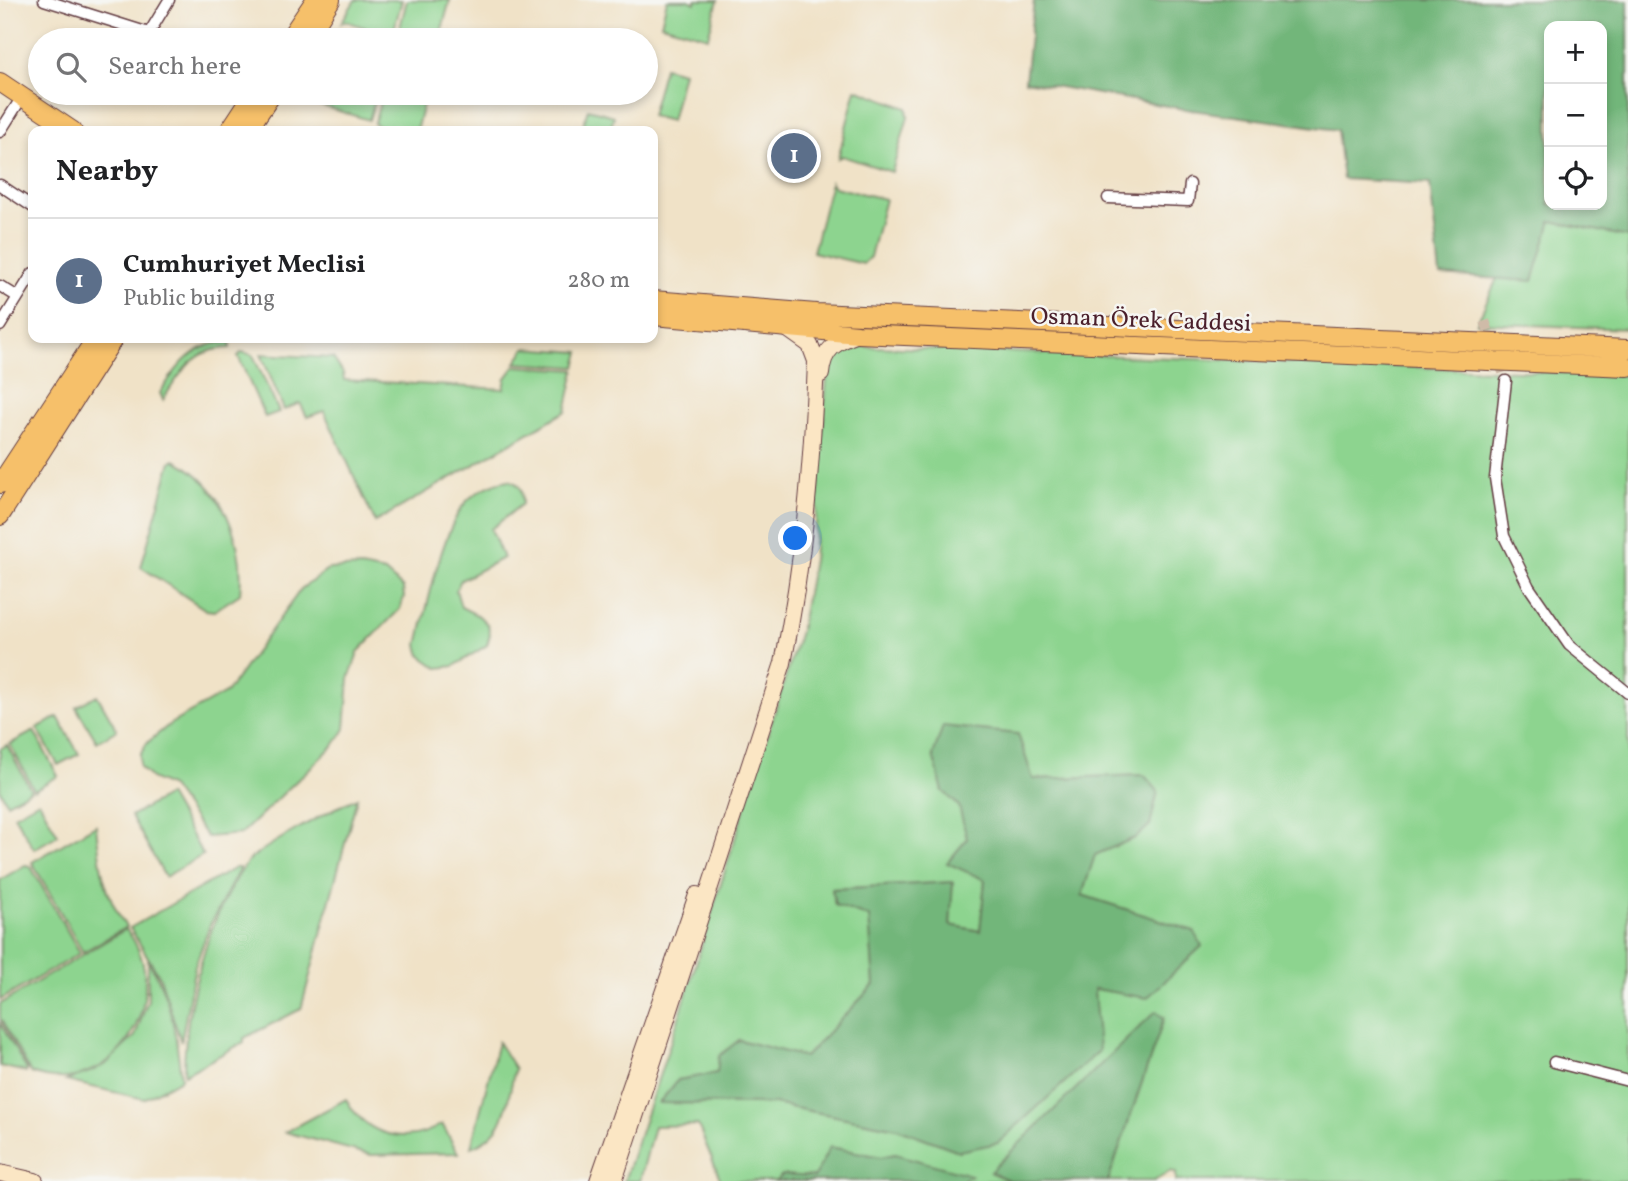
<!DOCTYPE html>
<meta charset="utf-8">
<style>
:root{--surface:#fff;--page:#f6f6f6;--text:#202124;--muted:#757577;--line:#e0e0e0;--accent:#1f6fb2}
body{margin:0;font-family:Vollkorn,serif;background:var(--page);color:var(--text)}
.controls{position:absolute;right:21px;top:21px;display:grid;overflow:hidden;border-radius:14px;box-shadow:0 4px 10px #0003}
.controls button{width:63px;height:63px;display:grid;place-items:center;padding:0;border:0;border-bottom:2px solid var(--line);background:var(--surface);color:var(--text);font:35px sans-serif}
.you{position:absolute;left:796px;top:539px;width:24px;height:24px;margin:-18px;border:5px solid #fff;border-radius:50%;background:#1a73e8;box-shadow:0 0 0 10px #1a73e833}
.badge{display:grid;place-items:center;width:46px;height:46px;border-radius:50%;background:var(--accent);color:#fff;font-size:23px;font-weight:700}
.pin{position:absolute;translate:-50% -50%;border:4px solid #fff;box-shadow:0 2px 7px #0006}
.list{margin:0;padding:0;list-style:none}
h2{display:flex;justify-content:space-between;align-items:center;height:91px;margin:0;padding:0 28px;font-size:30px}
h2 small{font-size:23px;font-weight:400;color:var(--muted)}
.list li{display:grid;grid-template-columns:46px 1fr auto;gap:21px;align-items:center;box-sizing:border-box;height:126px;padding:0 28px;border-top:2px solid var(--line)}
.list b{display:block;font-size:26px;white-space:nowrap}
.list p{margin:0;font-size:23px;white-space:nowrap;color:var(--muted)}
.list em{font-size:23px;font-style:normal;color:var(--muted)}
.icon{flex:none;width:38px;height:38px;fill:none;stroke:currentColor;stroke-width:2;stroke-linecap:round;stroke-linejoin:round}
.map{position:relative;flex:none;width:1628px;height:1181px;overflow:hidden}
.search{position:absolute;background:var(--surface);box-shadow:0 4px 10px #0003;left:28px;top:28px;width:630px;height:77px;display:flex;align-items:center;gap:18px;box-sizing:border-box;padding:0 24px;border-radius:38px;color:var(--muted);font-size:26px}
.panel{position:absolute;background:var(--surface);box-shadow:0 4px 10px #0003;left:28px;top:126px;width:630px;height:217px;border-radius:14px}
.map>svg:first-child{display:block}
.green{fill:#8dd48f;stroke:#6c7a5d;stroke-width:2;fill-rule:evenodd}
.forest{fill:#72b67a;stroke:#5e6a52;stroke-width:2;fill-rule:evenodd}
.lines{fill:none;stroke-linecap:round;stroke-linejoin:round}
.street-tunnel{stroke:#cfbba8;stroke-width:10;stroke-dasharray:10 5;stroke-linecap:butt}
.street-casing{stroke:#633c42;stroke-width:13}
.secondary-casing{stroke:#633c42;stroke-width:18}
.primary-casing{stroke:#633c42;stroke-width:20}
.street{stroke:#fff;stroke-width:10}
.secondary{stroke:#fbe6c4;stroke-width:16}
.primary{stroke:#f6c06b;stroke-width:18}
.labels{text-anchor:middle;dominant-baseline:central;stroke-width:5;stroke-linejoin:round;paint-order:stroke}
.street-label{font-size:24px;fill:#4a1f2b;stroke:#f6f6f2}
</style>
<div class="map">
<svg width="1628" height="1181" viewBox="0 0 1628 1181">
<rect width="100%" height="100%" fill="#f6f6f2"/>
<filter id="ink" filterUnits="userSpaceOnUse"><feTurbulence type="fractalNoise" baseFrequency=".0143" numOctaves="2"/><feDisplacementMap in="SourceGraphic" scale="14" xChannelSelector="R" yChannelSelector="G"/><feConvolveMatrix kernelMatrix="1 2 1 2 8 2 1 2 1" color-interpolation-filters="sRGB"/></filter>
<filter id="wash" filterUnits="userSpaceOnUse"><feTurbulence type="fractalNoise" baseFrequency=".00686" numOctaves="4" result="noise"/><feDisplacementMap in="SourceGraphic" scale="28" xChannelSelector="R" yChannelSelector="G"/><feGaussianBlur stdDeviation="1.57" result="paint"/><feColorMatrix in="noise" values="0 0 0 0 0 0 0 0 0 0 0 0 0 0 0 0 0 1.4 0 .05"/><feComposite in="paint" operator="in"/></filter>
<g filter="url(#wash)">
<rect width="100%" height="100%" fill="#f0e2c7"/>
<!-- green -->
<path class="green" d="M355 0H402L392 37 346 21 341 23Z
M407 0H450L439 40 397 39Z
M667 0H689L695 3V0H718L708 37 661 24Z
M1628 0V329L1477 323 1549 163V205H1602Z
M664 67 683 72 671 121 651 116Z
M856 89 907 108 908 117 892 172 842 156 838 158Z
M295 93H377L369 120 292 97Z
M383 93H426L416 131H385L374 123Z
M588 109 614 116 610 131 582 129Z
M831 182 834 187 885 199 870 257 863 264 813 252Z
M231 342 230 348C194 348 180 373 163 400L160 393C178 365 194 342 231 342Z
M847 346 1628 375V1181H1176V1173L1171 1171 1154 1181H1108L1164 1018 991 1173 1011 1181H961L970 1176 895 1154 881 1157 831 1147 814 1177 782 1175 777 1181H721L698 1125 654 1126 640 1181H624L682 1008 800 631 813 560 828 361ZM1144 775 1137 837 1094 855 1082 896 1194 931 1094 989 959 1151 897 1128 774 1104 659 1103 678 1080 717 1073 739 1040 805 1057 874 985 870 917 835 905 832 889 952 882 950 925 980 931 985 880 968 839 959 806 943 791 1033 779Z
M525 348 580 352 576 367 516 363Z
M242 352 253 355 279 412 265 417 238 356Z
M261 354 333 358 343 373 344 380 504 389 506 378 515 366 575 370 566 411 375 522 324 411 307 417 300 403 284 410Z
M175 460C223 485 245 541 240 594L214 611 206 610 141 567 171 461Z
M509 480C522 484 522 492 522 504L491 529 503 558 461 580 456 590 461 607 479 616 488 625 490 634 487 645 454 666 438 668 421 656 418 645C427 607 442 530 466 502 476 491 494 482 509 480Z
M361 567 385 572 403 588 404 597 400 609 358 652 349 679 345 729 335 744 241 834 207 837 171 787 151 778 140 767V755L147 743 170 724 227 692 301 589 329 569Z
M97 695 117 730 97 742 76 707Z
M58 717 79 754 58 765 37 728Z
M34 731 58 776 34 790 10 744Z
M7 745 31 790 7 803 0 790V749Z
M168 795 203 855 165 877 131 816Z
M357 798 301 1009 244 1038V1042L184 1075C184 1009 207 916 247 863 258 848 337 807 357 798Z
M39 801 58 835 34 849 14 815Z
M96 825C100 867 103 891 126 927L83 952 32 862Z
M25 865 31 867 80 953 0 1000V880Z
M235 868H240L210 925 195 966 181 1042 160 977 130 928Z
M126 929C179 996 114 1103 31 1073L0 1018V1004Z
M148 961C171 995 177 1039 181 1079L144 1099 66 1081 105 1065 135 1036 148 1000Z
M0 1023 27 1070 26 1072 0 1066Z
M498 1042 515 1069C506 1104 508 1133 471 1147Z
M346 1099C366 1136 406 1147 442 1124L458 1153 371 1155 285 1132Z"/>
<!-- forest -->
<path class="forest" d="M1034 0H1628V237L1551 221 1533 281 1440 275 1430 184 1343 179 1337 130 1178 108 1025 81ZM1602 26V205H1549V26Z
M943 726 1018 734 1033 779 1144 775 1158 791 1150 825 1137 837 1095 855 1082 895 1194 931 1202 946 1147 998 1094 989 1099 1051 998 1143 959 1151 897 1128 774 1104 659 1103 678 1080 717 1073 719 1056 739 1040 805 1057 874 985 869 917 835 905 832 889 953 882 950 925 980 931 985 880 947 863 967 839 959 806 943 791 933 755Z
M1156 1011 1164 1018 1108 1181H1011L990 1172Z
M830 1147 881 1157 895 1154 971 1175 961 1181H777L782 1175 814 1177Z"/>
</g>
<g filter="url(#ink)">
<g class="lines">
<!-- street-tunnel -->
<path class="street-tunnel" d="M1485 321 1506 381"/>
<!-- street casing -->
<g class="street-casing">
<path id="street" d="M44 0 149 33 169 0
M0 132 22 97
M0 185 33 207
M1108 198 1188 201 1190 184
M0 286 18 297
M0 326 33 273
M1506 381 1495 478 1504 536 1529 587 1569 645 1628 693
M1554 1062 1628 1081"/>
</g>
<!-- secondary casing -->
<g class="secondary-casing">
<path id="secondary" d="M821 374C823 348 836 342 858 334
M0 1173 35 1181
M598 1181 697 895
M614 1181 783 663C804 561 812 465 816 361L810 345 786 328"/>
</g>
<!-- primary casing -->
<g class="primary-casing">
<path id="primary" d="M288 40 315 0
M306 40 331 0
M0 82 73 131
M229 131 254 93
M247 131 273 93
M653 300 816 313 1628 349
M653 316 858 334 1628 367
M0 484 96 338
M0 516 114 338"/>
</g>
<!-- street -->
<use href="#street" class="street"/>
<!-- secondary -->
<use href="#secondary" class="secondary"/>
<!-- primary -->
<use href="#primary" class="primary"/>
</g>
</g>
<g class="labels">
<!-- street labels -->
<g class="street-label">
<text transform="translate(1141 321) rotate(2)">Osman Örek Caddesi</text>
</g>
</g>
</svg>
<div class="controls">
<button>+</button>
<button>−</button>
<button><svg class="icon" aria-label="locate" viewBox="0 0 24 24"><circle cx="12" cy="12" r="6"/><path d="M12 2v4M12 18v4M2 12h4M18 12h4"/></svg></button>
</div>
<div class="you"></div>
<div class="pin badge" style="left:794px;top:156px;background:#5c6f8a">1</div>
<div class="search"><svg class="icon" aria-label="search" viewBox="0 0 24 24"><circle cx="10" cy="10" r="6"/><path d="M15 15l6 6"/></svg>Search here</div>
<section class="panel">
<h2>Nearby<small></small></h2>
<ul class="list">
<li><span class="badge" style="background:#5c6f8a">1</span><div><b>Cumhuriyet Meclisi</b><p>Public building</p></div><em>280 m</em></li>
</ul>
</section>
</div>
